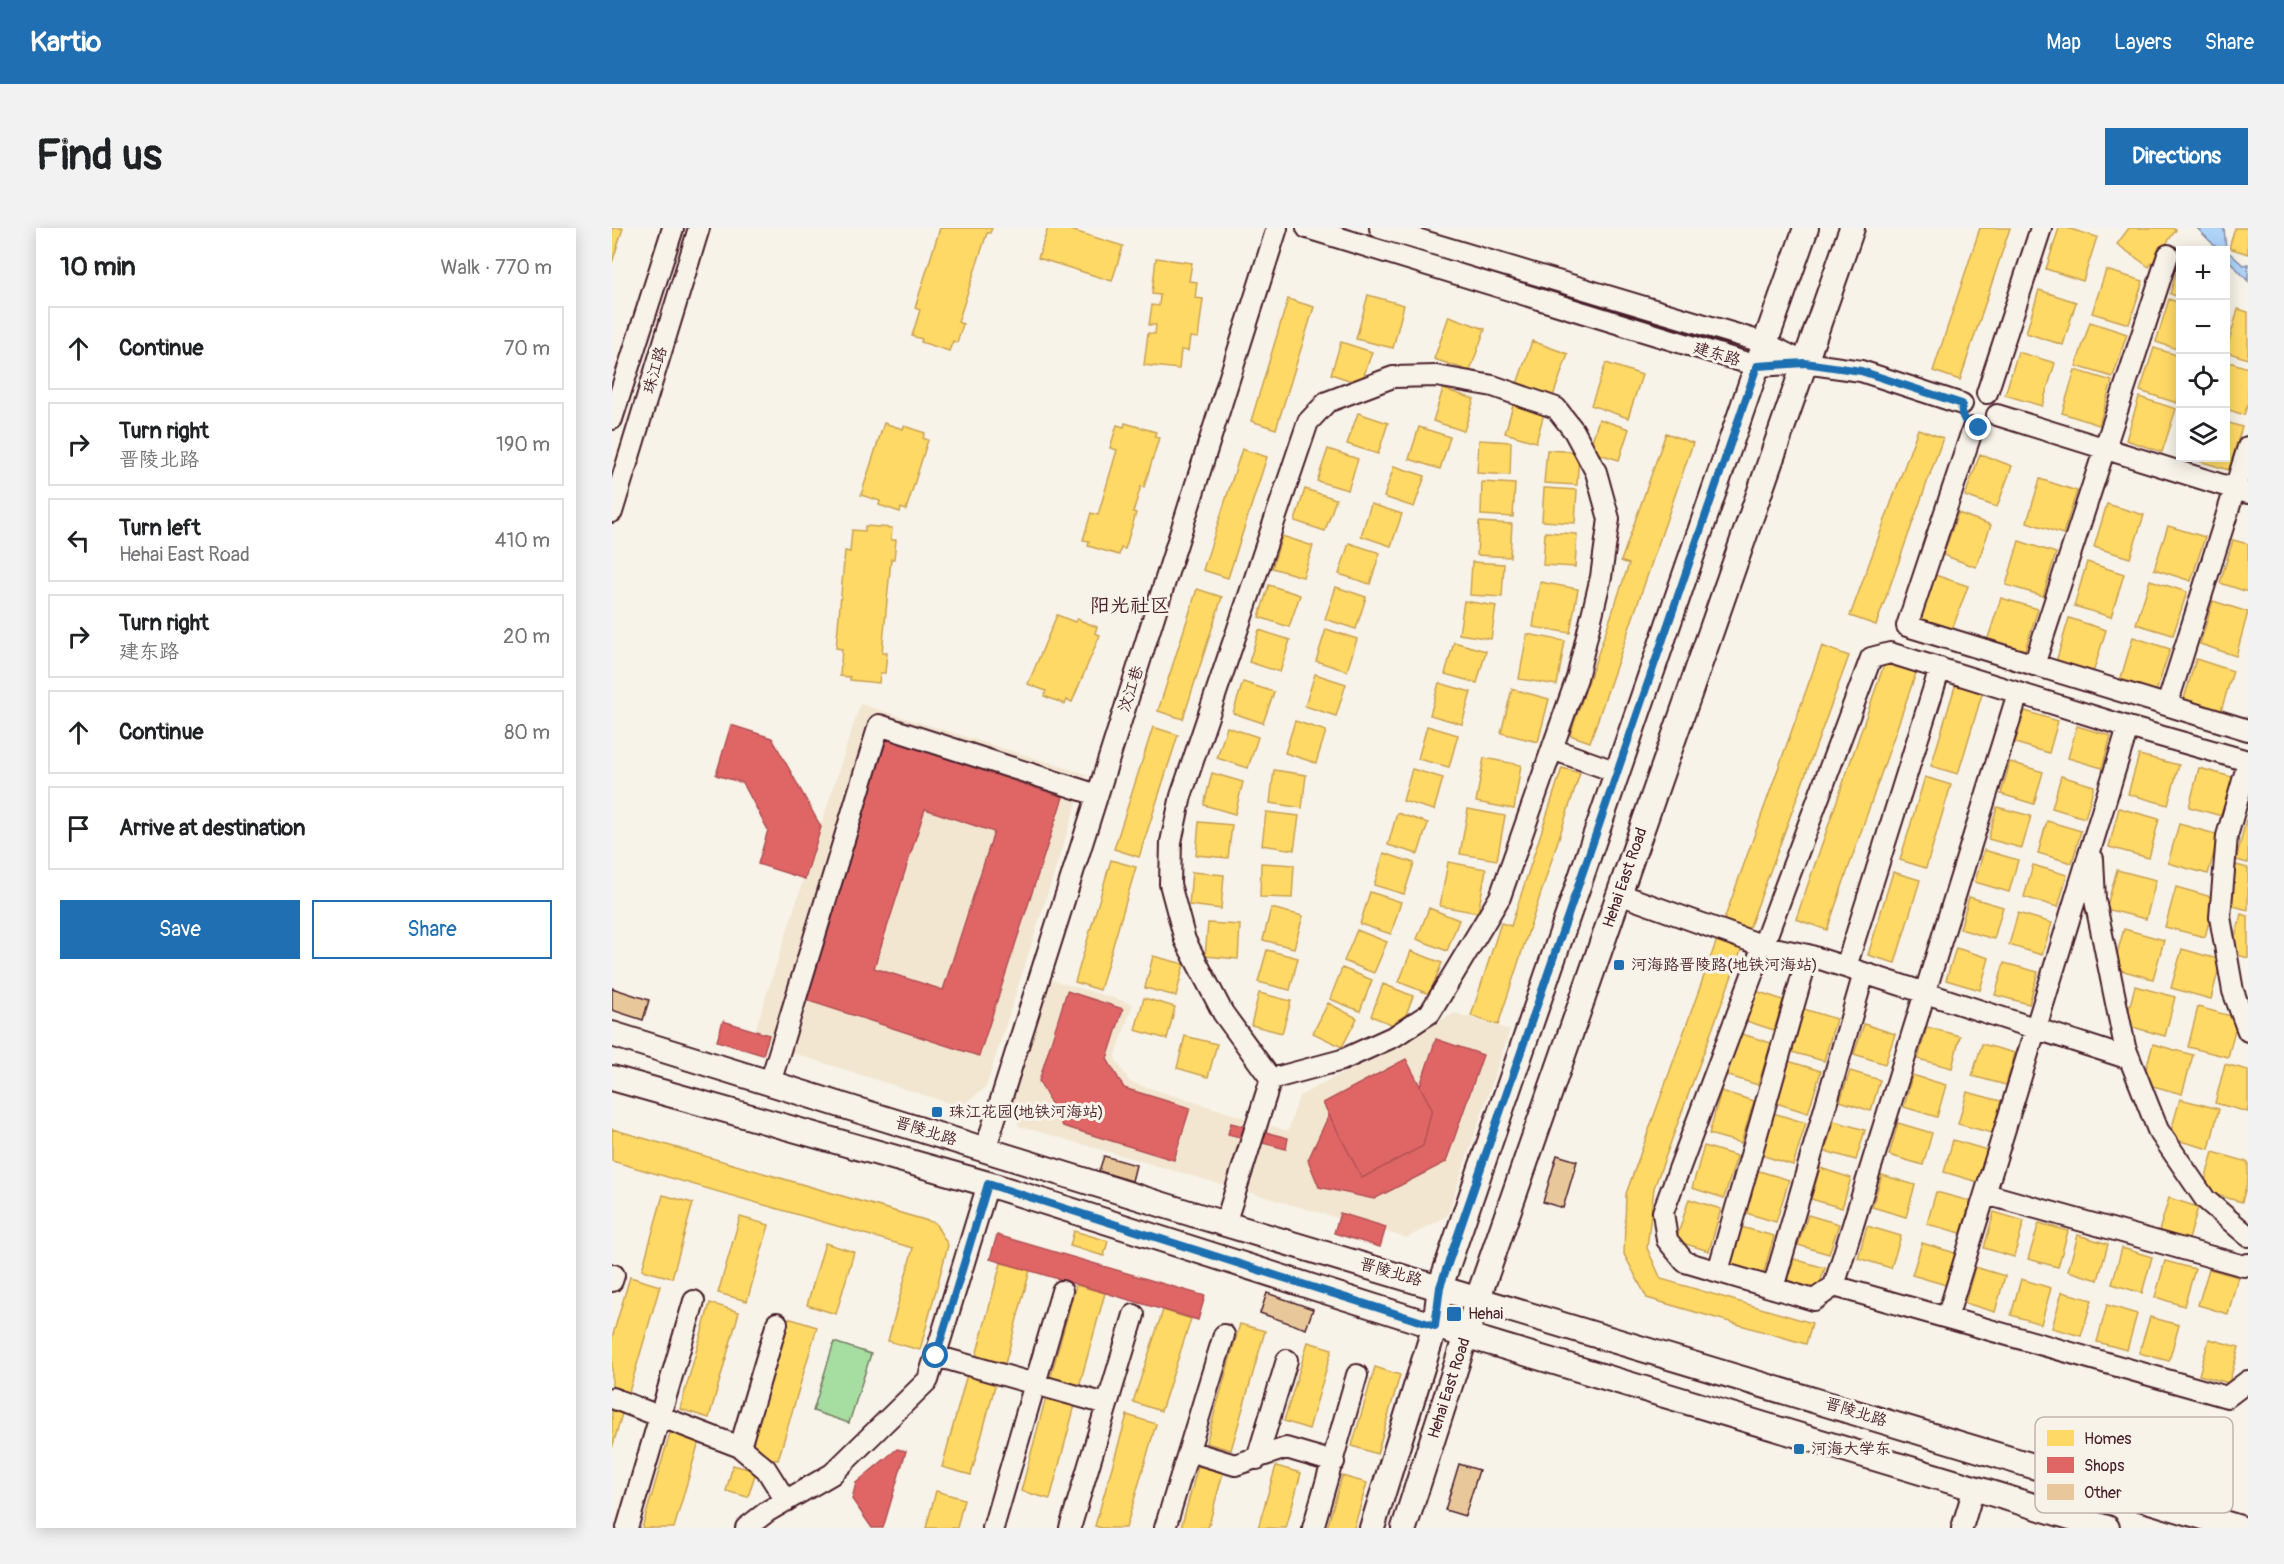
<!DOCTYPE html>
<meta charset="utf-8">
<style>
:root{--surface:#fff;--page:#f2f2f2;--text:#202124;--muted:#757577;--line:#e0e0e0;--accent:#1f6fb2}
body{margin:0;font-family:Pangolin,"LXGW WenKai TC",sans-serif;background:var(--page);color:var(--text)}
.controls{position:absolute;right:18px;top:18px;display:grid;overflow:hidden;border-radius:0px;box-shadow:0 3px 15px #0003}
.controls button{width:54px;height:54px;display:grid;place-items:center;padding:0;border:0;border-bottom:2px solid var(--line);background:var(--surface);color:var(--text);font:30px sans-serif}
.stop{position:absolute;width:18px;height:18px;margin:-14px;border:4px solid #1f6fb2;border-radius:50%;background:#fff}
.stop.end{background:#1f6fb2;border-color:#fff;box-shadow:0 2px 6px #0008}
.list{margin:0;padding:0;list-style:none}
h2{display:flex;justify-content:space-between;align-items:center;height:78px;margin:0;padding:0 24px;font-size:26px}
h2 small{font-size:20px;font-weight:400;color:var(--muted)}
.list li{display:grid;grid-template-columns:39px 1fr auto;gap:18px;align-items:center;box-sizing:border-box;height:84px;margin:0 12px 12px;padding:0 12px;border:2px solid var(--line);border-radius:0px}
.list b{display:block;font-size:22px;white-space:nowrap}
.list p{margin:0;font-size:20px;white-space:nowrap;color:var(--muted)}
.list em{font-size:20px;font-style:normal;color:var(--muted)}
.actions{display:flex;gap:12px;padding:18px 24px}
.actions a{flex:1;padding:14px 0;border:2px solid var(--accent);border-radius:0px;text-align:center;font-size:21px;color:var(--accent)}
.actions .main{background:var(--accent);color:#fff}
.icon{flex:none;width:33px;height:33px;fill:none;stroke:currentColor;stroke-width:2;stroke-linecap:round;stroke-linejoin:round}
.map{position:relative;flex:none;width:1636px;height:1300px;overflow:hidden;border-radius:0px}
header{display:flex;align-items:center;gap:36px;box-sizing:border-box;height:84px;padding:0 30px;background:var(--accent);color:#fff}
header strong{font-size:28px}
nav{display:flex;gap:33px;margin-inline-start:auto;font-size:21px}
.intro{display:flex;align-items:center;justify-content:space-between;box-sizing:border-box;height:144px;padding:0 36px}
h1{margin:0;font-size:42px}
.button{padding:15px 27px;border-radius:0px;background:var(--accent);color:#fff;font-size:21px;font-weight:700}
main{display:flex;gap:36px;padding:0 36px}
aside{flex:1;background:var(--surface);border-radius:0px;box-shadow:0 3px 15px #0003}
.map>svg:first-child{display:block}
.built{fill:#f2e6d1}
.green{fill:#a6dda0;stroke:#787e66;stroke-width:1.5}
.water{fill:#afd4f8;stroke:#878ca6;stroke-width:1.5}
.homes{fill:#ffd966;stroke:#c9a154;stroke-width:1.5}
.shops{fill:#e06666;stroke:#b35154;stroke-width:1.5;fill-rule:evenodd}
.building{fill:#e8c79a;stroke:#4a1f2b;stroke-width:1.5}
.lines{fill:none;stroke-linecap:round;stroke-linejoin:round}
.minor-casing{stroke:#4a1f2b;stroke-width:24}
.major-casing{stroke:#4a1f2b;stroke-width:28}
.minor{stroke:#f7f3e8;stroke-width:20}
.major{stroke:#f7f3e8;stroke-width:24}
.route{stroke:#1f6fb2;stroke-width:8}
.poi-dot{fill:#1f6fb2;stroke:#f7f3e8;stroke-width:2}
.labels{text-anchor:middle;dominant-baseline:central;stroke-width:6;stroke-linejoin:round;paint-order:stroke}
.street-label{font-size:16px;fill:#4a1f2b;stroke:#f7f3e8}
.poi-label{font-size:16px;fill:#4a1f2b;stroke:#f7f3e8;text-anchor:start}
.quarter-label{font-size:20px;fill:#4a1f2b;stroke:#f7f3e8}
.key{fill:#f7f3e8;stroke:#c3b3af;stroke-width:1.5}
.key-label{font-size:16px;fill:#4a1f2b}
</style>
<header>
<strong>Kartio</strong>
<nav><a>Map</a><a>Layers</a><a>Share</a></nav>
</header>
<div class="intro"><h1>Find us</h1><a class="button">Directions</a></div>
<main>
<aside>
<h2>10 min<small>Walk · 770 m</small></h2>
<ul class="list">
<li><svg class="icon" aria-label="ahead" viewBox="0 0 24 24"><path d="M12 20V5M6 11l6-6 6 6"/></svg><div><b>Continue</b></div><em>70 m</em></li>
<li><svg class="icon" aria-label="right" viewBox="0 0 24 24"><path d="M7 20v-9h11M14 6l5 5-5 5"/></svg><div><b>Turn right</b><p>晋陵北路</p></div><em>190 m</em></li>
<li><svg class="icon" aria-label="left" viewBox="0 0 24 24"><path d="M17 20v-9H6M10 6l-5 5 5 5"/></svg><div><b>Turn left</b><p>Hehai East Road</p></div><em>410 m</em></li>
<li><svg class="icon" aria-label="right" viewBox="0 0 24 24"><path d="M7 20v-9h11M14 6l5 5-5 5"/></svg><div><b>Turn right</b><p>建东路</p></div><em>20 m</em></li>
<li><svg class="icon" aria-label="ahead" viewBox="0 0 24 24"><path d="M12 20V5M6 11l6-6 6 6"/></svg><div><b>Continue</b></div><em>80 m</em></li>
<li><svg class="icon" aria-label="arrive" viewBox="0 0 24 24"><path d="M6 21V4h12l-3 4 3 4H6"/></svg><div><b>Arrive at destination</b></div></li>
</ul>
<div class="actions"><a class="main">Save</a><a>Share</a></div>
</aside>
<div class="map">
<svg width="1636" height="1300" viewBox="0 0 1636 1300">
<rect width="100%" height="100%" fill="#f7f3e8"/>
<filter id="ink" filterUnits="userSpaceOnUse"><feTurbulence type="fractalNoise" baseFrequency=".0167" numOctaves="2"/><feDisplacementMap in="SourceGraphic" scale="12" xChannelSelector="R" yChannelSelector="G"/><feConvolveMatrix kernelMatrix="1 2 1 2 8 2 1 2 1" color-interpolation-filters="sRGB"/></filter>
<g filter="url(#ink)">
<!-- built -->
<path class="built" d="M248 476 474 546 374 859 349 879 140 812Z
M437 751 521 776 503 830 518 854 676 903 687 868 843 785 898 802 835 988 795 1010 407 898 399 869Z"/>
<!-- green -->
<path class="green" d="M222 1114 259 1126 237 1195 201 1183Z"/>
<!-- water -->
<path class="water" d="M1585 0H1612L1614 22 1631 37 1636 36V53L1614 29V22H1607Z"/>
<!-- homes -->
<path class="homes" d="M0 0H11L0 35Z
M328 0H380L378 5H375L346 94 351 96 345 115 341 113 337 123 309 114 310 111 300 108 308 82 303 80Z
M436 0H452L511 18 500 53 426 30Z
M1368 0H1398L1348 152 1321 143Z
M1447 0H1455L1485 9 1471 53 1434 41Z
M1517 0H1560L1564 2 1537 39 1505 16Z
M1623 0H1636V26L1617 20Z
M544 30 580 35 577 53 585 54 583 70 591 71 586 110 578 109 576 123 569 122 567 141 532 137 536 105 543 106 544 97H537L540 77 547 78 548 67 540 66Z
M1568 32V69L1558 66Z
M1494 42 1531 53 1517 96 1480 85Z
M1427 62 1464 74 1451 117 1414 105Z
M756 67 792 77 781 120 744 111Z
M676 71 702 79 664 201 639 193Z
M1557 71 1568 75V122L1544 114Z
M1626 81 1636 84V131L1614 124Z
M837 88 873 101 858 143 822 131Z
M1478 94 1515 106 1501 149 1464 138Z
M920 113 956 126 941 168 905 156Z
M729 114 760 124 749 156 719 146Z
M1542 120 1568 128V163L1565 175 1528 163Z
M1406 124 1443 135 1430 178 1393 167Z
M1614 133 1636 140V175L1632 187 1614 181Z
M994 135 1030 147 1016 190 979 177Z
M1463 142 1500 153 1487 197 1450 185Z
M831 161 862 171 852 203 821 193Z
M1527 169 1564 181 1550 224 1514 212Z
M902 174 933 182 924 214 893 205Z
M746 185 776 195 766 226 735 216Z
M987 191 1017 201 1007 232 977 223Z
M1614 194 1630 199 1617 242 1580 231 1614 230Z
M272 195 291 201 292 198 313 205 311 210 316 212 294 282 289 280 288 284 267 277 268 273 249 267Z
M513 195 544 204 542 209 547 210 532 259 529 258 521 284 524 285 513 321 509 320 507 327 476 318 477 313 471 312 479 285 486 287 505 222 498 220 505 197 512 199Z
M807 199 838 209 828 241 797 231Z
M1306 201 1331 210 1264 397 1238 388Z
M1054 205 1081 215 978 514 958 507 1017 336 1009 333Z
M867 212 899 214 898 247 865 245Z
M630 221 655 229 616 350 591 342Z
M716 221 746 231 736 262 705 253Z
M935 222 967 224 965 257 932 255Z
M1368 226 1400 238 1385 279 1353 268Z
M782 238 813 248 802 279 772 269Z
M1428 251 1465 263 1451 306 1415 294Z
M870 254 903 256 901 289 869 287Z
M932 260 965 262 963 295 930 293Z
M693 261 724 271 713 303 683 293Z
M759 276 790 286 779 318 749 308Z
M1495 276 1532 287 1518 330 1482 319Z
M1346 285 1379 297 1364 339 1331 327Z
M867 294 900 296 898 329 865 327Z
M253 298 280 300 279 312H284L282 331H279L270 425H275L273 445H268L267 455 238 452V449L228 448 230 421 224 420 233 323 238 324 240 302 253 303Z
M1556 298 1593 309 1579 353 1542 341Z
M933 304 965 306 963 339 931 337Z
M670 308 701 318 691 349 660 340Z
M1621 312 1636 316V364L1608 355Z
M1407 313 1444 325 1431 368 1394 357Z
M737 315 768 325 758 356 727 346Z
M860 334 892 336 890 369 858 367Z
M1475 334 1512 346 1499 389 1462 378Z
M1323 347 1356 358 1340 402 1308 390Z
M1538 352 1575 364 1561 407 1524 396Z
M928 354 966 361 958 405 921 399Z
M657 357 688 367 677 399 647 389Z
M724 359 754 369 744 401 713 391Z
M585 361 610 369 571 491 546 483Z
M1389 370 1426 381 1412 425 1375 413Z
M852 373 884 378 879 411 847 406Z
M1601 373 1636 384 1624 428 1588 416Z
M445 387 463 394 465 391 485 399 483 405 488 407 460 474 455 472 453 476 432 468 434 463 416 456Z
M1457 390 1494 402 1481 445 1444 434Z
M714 401 745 411 735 443 704 433Z
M647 402 678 412 668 444 637 434Z
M915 406 953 413 945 457 907 451Z
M1521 409 1558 421 1544 464 1508 453Z
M842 414 874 423 865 455 833 446Z
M1210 418 1237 428 1042 960 1035 1020 1049 1051 1200 1095 1194 1116 1035 1070 1012 1026 1014 966Z
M1274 431 1305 442 1215 702 1184 691Z
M1584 431 1621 443 1608 486 1571 474Z
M703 446 734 456 724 488 693 478Z
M631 454 662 464 651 495 621 485Z
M827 455 859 464 850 496 818 487Z
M1344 455 1371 463 1346 546 1319 538Z
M900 461 937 471 926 514 889 505Z
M1413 483 1446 493 1437 525 1403 515Z
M683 493 714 503 704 535 673 525Z
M815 498 846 507 837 539 806 531Z
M1465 498 1499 508 1490 540 1456 530Z
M541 499 566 507 527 629 502 621Z
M615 499 646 509 636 540 605 530Z
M1527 527 1567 537 1556 577 1516 566Z
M872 530 909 537 902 581 864 574Z
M1398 534 1431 544 1422 576 1389 566Z
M950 540 968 545 886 797 859 788 889 695 899 698Z
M1587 540 1627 551 1617 590 1577 579Z
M800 541 831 550 822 582 791 573Z
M662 542 694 547 690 580 658 575Z
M600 545 631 554 623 586 592 577Z
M1449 548 1482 558 1473 590 1440 580Z
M1313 549 1339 557 1314 640 1288 632Z
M1385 579 1419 588 1410 620 1376 611Z
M1507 580 1547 591 1537 630 1497 619Z
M856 581 893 588 885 632 848 626Z
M654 584 687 588 682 622 650 617Z
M785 585 816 595 806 626 776 617Z
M1634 592 1636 593V635L1624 632Z
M1435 593 1469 603 1460 635 1426 625Z
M587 594 620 597 616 630 584 627Z
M1567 596 1607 607 1596 646 1556 635Z
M1372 622 1406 632 1397 664 1363 654Z
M772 625 802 635 792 666 762 657Z
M499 632 524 639 488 762 463 754Z
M836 634 874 641 866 685 828 678Z
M649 635 682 637 680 670 648 669Z
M1421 637 1455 647 1446 679 1412 669Z
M1624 637 1636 640V682L1614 676Z
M1505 642 1544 652 1534 691 1494 681Z
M580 644 612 647 609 681 577 677Z
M1281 644 1308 652 1283 735 1256 727Z
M1564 659 1603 670 1593 709 1553 699Z
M758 664 789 674 779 706 748 696Z
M1357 669 1391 679 1382 711 1348 701Z
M659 680 691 688 682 720 651 712Z
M817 680 847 692 835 723 805 711Z
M1406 685 1440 695 1430 727 1397 717Z
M1629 686 1636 688V730L1619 725Z
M596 695 628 697 626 731 593 728Z
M1512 701 1552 712 1541 751 1501 740Z
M745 702 775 714 762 745 732 733Z
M1344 720 1377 730 1368 762 1334 752Z
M1570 721 1609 732 1599 771 1559 760Z
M655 722 686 730 678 762 646 754Z
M799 723 830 735 817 766 787 754Z
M541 728 572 736 564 768 533 760Z
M1392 735 1426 744 1417 776 1383 767Z
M730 740 760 752 748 783 718 771Z
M771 756 801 768 789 800 759 788Z
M1523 758 1563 769 1553 808 1513 797Z
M1141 762 1171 772 1162 802 1131 792Z
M647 765 679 773 670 805 639 797Z
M532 770 563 779 555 811 523 802Z
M716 775 745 790 730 819 701 805Z
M1586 779 1626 790 1616 829 1576 819Z
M1192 781 1224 791 1212 833 1180 824Z
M1252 796 1283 806 1273 836 1242 826Z
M1315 799 1348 808 1340 840 1306 831Z
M1127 805 1159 815 1146 857 1114 847Z
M573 808 605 816 596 849 565 840Z
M1370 816 1403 825 1394 857 1360 848Z
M1541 816 1581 827 1570 866 1530 855Z
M1176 833 1209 843 1196 885 1164 875Z
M1613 836 1636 842V884L1603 875Z
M1238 843 1268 852 1259 883 1228 873Z
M1300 847 1334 857 1325 889 1292 879Z
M1109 863 1142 873 1129 915 1097 906Z
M1355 864 1389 873 1380 905 1346 896Z
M1568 871 1607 881 1597 921 1557 910Z
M1161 885 1194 895 1181 937 1149 927Z
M1222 893 1253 902 1244 932 1213 923Z
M1286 895 1320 905 1311 937 1277 927Z
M0 901 323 995 336 1017 308 1122 276 1113 301 1020 0 933Z
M1341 912 1375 922 1366 954 1332 944Z
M1092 918 1125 928 1112 970 1080 960Z
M1601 924 1636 934V951L1630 974 1590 963Z
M1208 940 1239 950 1230 980 1199 971Z
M1144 942 1177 952 1164 994 1131 984Z
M1270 947 1303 957 1294 989 1260 979Z
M1324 964 1358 973 1349 1005 1315 996Z
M51 967 81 975 60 1050 30 1042Z
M1557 970 1586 979 1576 1015 1546 1006Z
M1077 971 1109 981 1097 1023 1064 1013Z
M1382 984 1412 993 1402 1029 1372 1020Z
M1196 987 1227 996 1217 1026 1186 1017Z
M128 989 157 997 135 1073 106 1065Z
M1427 995 1456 1003 1446 1039 1416 1031Z
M1255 998 1289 1008 1279 1040 1246 1030Z
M1129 999 1162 1008 1150 1051 1117 1041Z
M462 1003 496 1013 492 1028 458 1018Z
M1466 1007 1496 1016 1486 1052 1456 1043Z
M213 1015 242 1024 224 1086 195 1077Z
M1310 1015 1343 1025 1334 1057 1300 1047Z
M1510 1020 1540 1029 1530 1065 1500 1056Z
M1182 1031 1213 1040 1203 1070 1173 1061Z
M1553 1033 1583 1041 1572 1078 1543 1069Z
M389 1035 418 1042 393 1136 364 1128Z
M1363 1039 1393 1048 1383 1084 1353 1075Z
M1597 1041 1626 1049 1616 1086 1586 1077Z
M18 1049 48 1058 17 1164 0 1159V1110Z
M1409 1051 1439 1060 1429 1096 1399 1087Z
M464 1057 493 1065 467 1159 438 1151Z
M1450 1064 1480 1072 1469 1108 1440 1100Z
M98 1075 127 1084 97 1190 68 1181Z
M1495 1077 1525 1086 1515 1122 1485 1114Z
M551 1082 579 1091 549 1183 521 1174Z
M1538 1089 1567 1097 1557 1133 1527 1125Z
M176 1090 205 1099 166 1232 137 1224Z
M628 1096 653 1103 619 1222 594 1215Z
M1597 1111 1627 1119 1617 1155 1587 1147Z
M696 1114 720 1121 697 1201 672 1193Z
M763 1139 788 1147 765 1226 740 1218Z
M355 1146 384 1154 359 1247 330 1239Z
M434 1169 463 1177 438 1271 409 1263Z
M0 1175 12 1179 0 1220Z
M515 1187 544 1196 514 1300H489L483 1298Z
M59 1202 88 1210 62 1300H30Z
M121 1237 144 1243 136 1269 114 1263Z
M586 1238 611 1245 596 1300H569Z
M664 1238 689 1245 674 1300H646Z
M730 1248 755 1255 742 1300H715Z
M324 1263 352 1271 345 1300H314Z"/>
<!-- shops -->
<path class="shops" d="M119 497 160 510 209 599 193 651 146 636 156 602 131 555 104 547Z
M275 511 451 569 367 828 191 771ZM313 581 382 604 331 762 262 740Z
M455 763 511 781 495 831 512 860 578 880 562 932 451 898 427 853Z
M111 793 157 807 151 827 105 813Z
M824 811 871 827 834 934 762 971 707 959 696 932 717 887 750 950 811 918 820 881 808 858Z
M794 831 820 881 811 918 750 950 711 875Z
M619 895 676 910 674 921 616 906Z
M728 985 774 999 768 1019 722 1005Z
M385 1007 593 1068 586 1092 378 1031Z
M285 1221 294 1223 271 1300H260L240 1271 244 1255Z"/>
<!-- building -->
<path class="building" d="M0 760 37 772 31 792 0 782Z
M945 927 965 933 951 980 931 974Z
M492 928 524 937 520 953 487 943Z
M655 1065 701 1081 694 1101 648 1085Z
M847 1236 867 1242 853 1288 833 1282Z"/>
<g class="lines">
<!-- minor casing -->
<g class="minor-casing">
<path id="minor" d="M695 0 1145 138 1193 135 1249 143 1350 176
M768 0 1153 115 1191 134
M824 148 881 158 944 180 962 203 984 244 997 291 989 349 965 450 888 669 818 785 783 808 730 832 659 851 611 785 573 712 558 656 559 614 569 568 696 194 715 174 781 149Z
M1375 165 1429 0
M1385 187 1636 265
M0 191 61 0
M1361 200 1295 398 1636 502
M0 284 87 0
M1422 437 1556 27
M1555 477 1636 219
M940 521 1005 544
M1636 533 1516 499 1278 425 1259 430 1051 984 1055 1012 1073 1034 1202 1072 1222 1058 1615 1169 1636 1153
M1636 535 1615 608 1608 689 1621 763 1636 803
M1481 631 1483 672 1513 819 1546 902 1593 971 1636 1008
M1007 666 1152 718 1196 727 1518 831
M1234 739 1328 440
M158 855 267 497 485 567
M373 922 665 0
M1374 966 1632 1038 1636 1036
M613 996 659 851
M1106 1043 1196 727
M0 1053 2 1047
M1222 1058 1406 465
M1161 1060 1252 745
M1335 1090 1516 499
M324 1128 494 1176
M0 1170 128 1219 154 1241 174 1273
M128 1219 165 1095
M577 1223 623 1237 674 1220 722 1234
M645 1231 675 1132
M15 1300 82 1073
M134 1300 156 1283 220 1246 316 1152 376 956
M381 1300 450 1063
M458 1300 522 1087
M553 1300 612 1107
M701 1300 745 1147
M1350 1300 1362 1260"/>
</g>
<!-- major casing -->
<g class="major-casing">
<g id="major">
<path d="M0 806 590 989 1628 1300"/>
<path d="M0 850 376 956 823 1098 1495 1300"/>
<path d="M760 1300 823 1098 828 1059 1145 138 1194 0"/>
<path id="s1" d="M792 1300 866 1070 1240 0"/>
</g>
</g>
<!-- minor -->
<use href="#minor" class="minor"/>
<!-- major -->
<use href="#major" class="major"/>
</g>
</g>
<g class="lines" filter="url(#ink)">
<!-- route -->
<path class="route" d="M324 1128 376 956 823 1098 828 1059 1145 138 1193 135 1249 143 1350 176C1348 189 1354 198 1367 200"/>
</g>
<!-- markers -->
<g class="poi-dot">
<rect x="1001" y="731" width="12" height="12" rx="3"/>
<rect x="319" y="878" width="12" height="12" rx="3"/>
<rect x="834" y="1078" width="16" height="16" rx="3"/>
<rect x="1181" y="1215" width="12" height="12" rx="3"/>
</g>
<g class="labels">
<!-- street labels -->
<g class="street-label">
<text transform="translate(1105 126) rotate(17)">建东路</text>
<text transform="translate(43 142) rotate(-73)">珠江路</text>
<text transform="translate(519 461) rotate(-72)">汶江巷</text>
<text stroke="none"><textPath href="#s1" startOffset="687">Hehai East Road</textPath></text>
<text transform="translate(314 903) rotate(17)">晋陵北路</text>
<text transform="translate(779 1044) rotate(16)">晋陵北路</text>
<text stroke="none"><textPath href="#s1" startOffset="147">Hehai East Road</textPath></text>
<text transform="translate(1244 1184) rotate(17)">晋陵北路</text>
</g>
<!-- poi labels -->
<g class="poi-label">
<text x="1019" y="737">河海路晋陵路(地铁河海站)</text>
<text x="337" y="884">珠江花园(地铁河海站)</text>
<text x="856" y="1086">Hehai</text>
<text x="1199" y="1221">河海大学东</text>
</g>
<!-- quarter labels -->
<g class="quarter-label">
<text x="518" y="377">阳光社区</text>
</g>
</g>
<!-- legend -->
<rect x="1423" y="1189" width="198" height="96" rx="9" class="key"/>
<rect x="1435" y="1202" width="27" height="16" fill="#ffd966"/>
<rect x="1435" y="1229" width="27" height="16" fill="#e06666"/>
<rect x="1435" y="1256" width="27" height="16" fill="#e8c79a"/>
<g class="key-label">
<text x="1472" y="1216">Homes</text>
<text x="1472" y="1243">Shops</text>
<text x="1472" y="1270">Other</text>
</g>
</svg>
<div class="controls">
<button>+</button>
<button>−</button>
<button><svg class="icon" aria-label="locate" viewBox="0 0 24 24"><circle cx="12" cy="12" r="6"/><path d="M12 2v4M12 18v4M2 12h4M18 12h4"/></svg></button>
<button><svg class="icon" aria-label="layers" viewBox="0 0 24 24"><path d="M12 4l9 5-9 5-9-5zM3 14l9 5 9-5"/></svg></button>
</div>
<div class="stop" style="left:324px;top:1128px"></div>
<div class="stop end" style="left:1367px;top:200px"></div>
</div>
</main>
